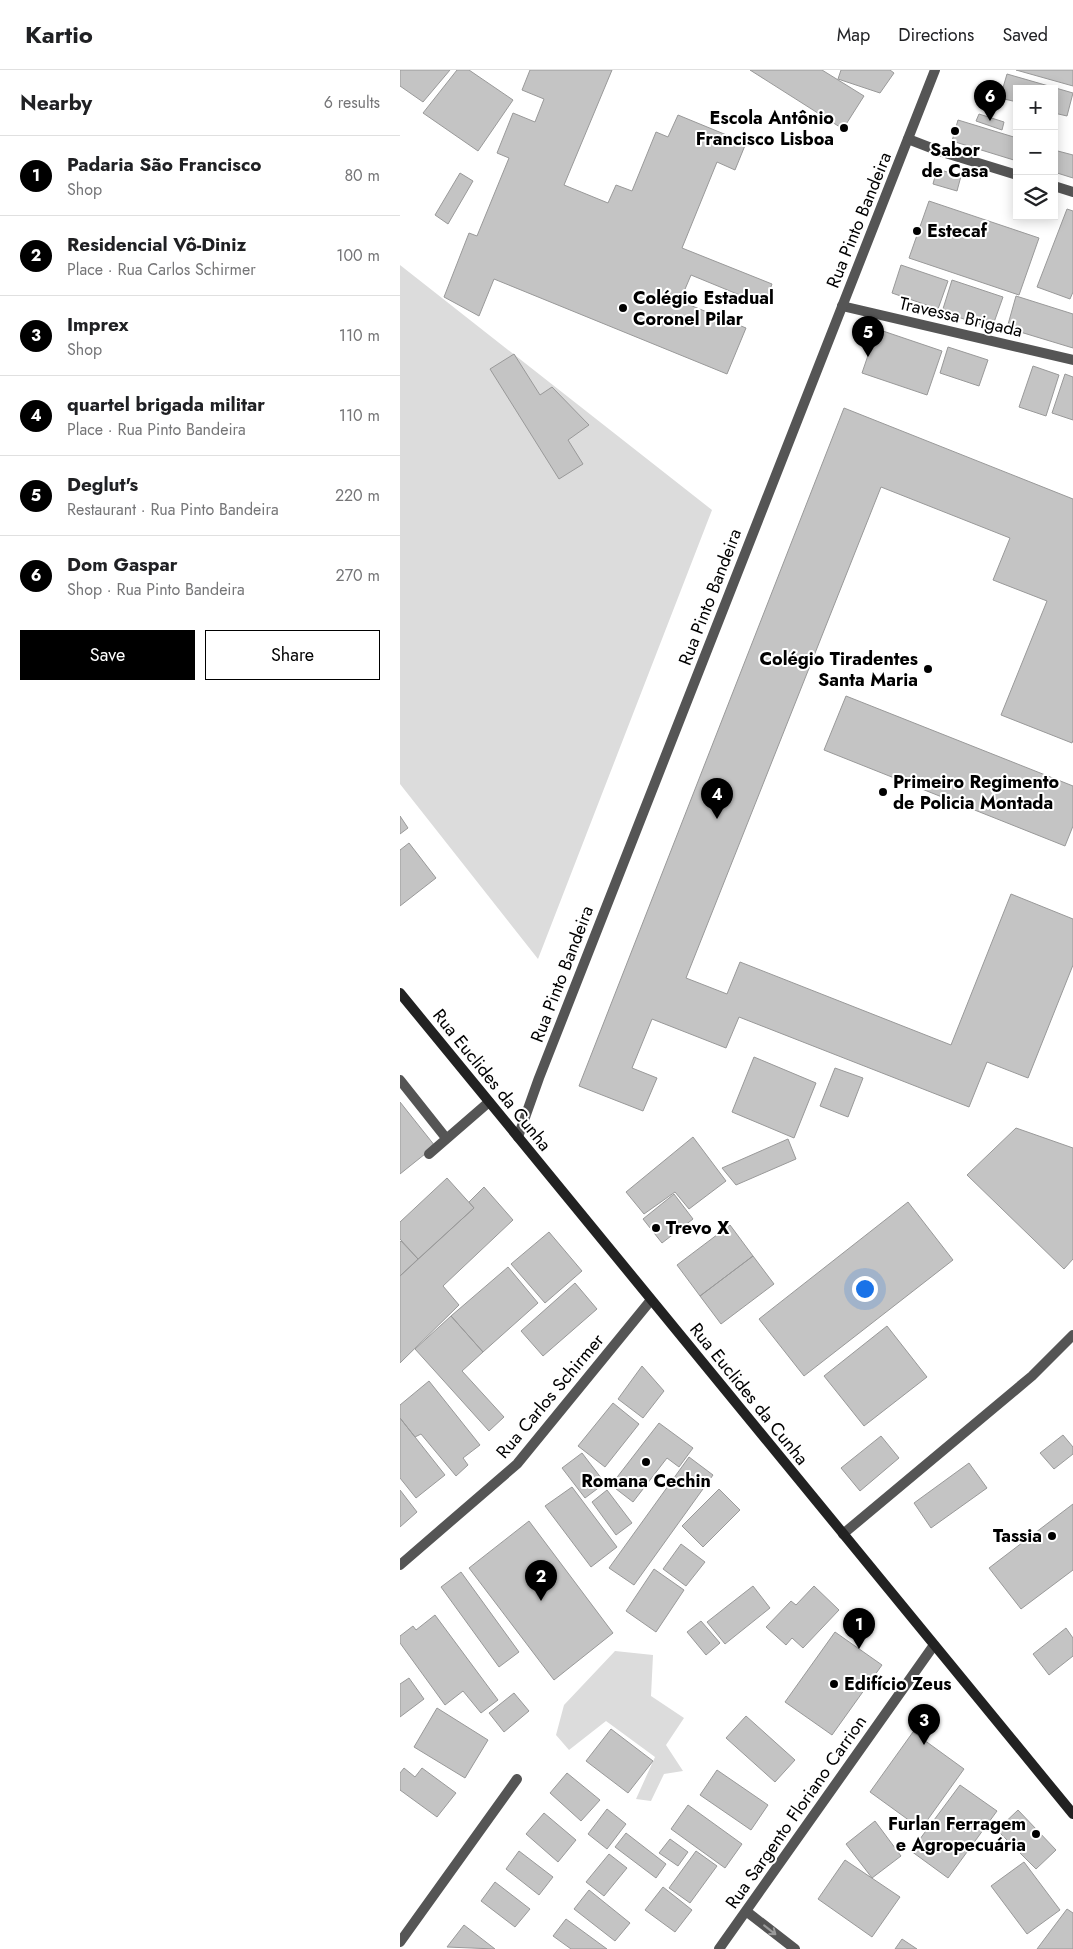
<!DOCTYPE html>
<meta charset="utf-8">
<style>
:root{--surface:#fff;--page:#f2f2f2;--text:#202124;--muted:#757577;--line:#e0e0e0;--accent:#000}
body{margin:0;font-family:Jost,sans-serif;background:var(--page);color:var(--text)}
.controls{position:absolute;right:15px;top:15px;display:grid;overflow:hidden;border-radius:0px;box-shadow:0 2px 12px #0003}
.controls button{width:45px;height:45px;display:grid;place-items:center;padding:0;border:0;border-bottom:1px solid var(--line);background:var(--surface);color:var(--text);font:25px sans-serif}
.you{position:absolute;left:464px;top:1218px;width:18px;height:18px;margin:-12px;border:4px solid #fff;border-radius:50%;background:#1a73e8;box-shadow:0 0 0 8px #1a73e833}
.badge{display:grid;place-items:center;width:32px;height:32px;border-radius:50%;background:var(--accent);color:#fff;font-size:16px;font-weight:700}
.pin{position:absolute;translate:-50% -41px;filter:drop-shadow(0 1px 2px #0008)}
.pin::after{content:'';position:absolute;top:26px;width:18px;height:15px;background:inherit;clip-path:polygon(0 0,100% 0,50% 100%)}
.list{margin:0;padding:0;list-style:none}
h2{display:flex;justify-content:space-between;align-items:center;height:65px;margin:0;padding:0 20px;font-size:21px}
h2 small{font-size:16px;font-weight:400;color:var(--muted)}
.list li{display:grid;grid-template-columns:32px 1fr auto;gap:15px;align-items:center;box-sizing:border-box;height:80px;padding:0 20px;border-top:1px solid var(--line)}
.list b{display:block;font-size:19px;white-space:nowrap}
.list p{margin:0;font-size:16px;white-space:nowrap;color:var(--muted)}
.list em{font-size:16px;font-style:normal;color:var(--muted)}
.actions{display:flex;gap:10px;padding:15px 20px}
.actions a{flex:1;padding:11px 0;border:1px solid var(--accent);border-radius:0px;text-align:center;font-size:18px;color:var(--accent)}
.actions .main{background:var(--accent);color:#fff}
.icon{flex:none;width:28px;height:28px;fill:none;stroke:currentColor;stroke-width:2;stroke-linecap:round;stroke-linejoin:round}
.map{position:relative;flex:none;width:673px;height:1879px;overflow:hidden}
header{display:flex;align-items:center;gap:30px;box-sizing:border-box;height:70px;padding:0 25px;background:var(--surface);border-bottom:1px solid var(--line)}
header strong{font-size:24px}
nav{display:flex;gap:28px;margin-inline-start:auto;font-size:18px}
main{display:flex}
aside{flex:1;background:var(--surface)}
.map>svg:first-child{display:block}
.green{fill:#dcdcdc}
.building{fill:#c4c4c4;stroke:#999}
.lines{fill:none;stroke-linecap:round;stroke-linejoin:round}
.service{stroke:#555;stroke-width:10}
.minor{stroke:#555;stroke-width:10}
.tertiary{stroke:#555;stroke-width:10}
.secondary{stroke:#222;stroke-width:10}
.oneway{stroke:#999}
.poi-dot{fill:#000;stroke:#fff;stroke-width:2}
.labels{text-anchor:middle;dominant-baseline:central;stroke-width:4;stroke-linejoin:round;paint-order:stroke}
.poi-label{font-size:18px;font-weight:bold;fill:#000;stroke:#fff;text-anchor:start}
.street-label{font-size:18px;fill:#000;stroke:#fff}
</style>
<header>
<strong>Kartio</strong>
<nav><a>Map</a><a>Directions</a><a>Saved</a></nav>
</header>
<main>
<aside>
<h2>Nearby<small>6 results</small></h2>
<ul class="list">
<li><span class="badge">1</span><div><b>Padaria São Francisco</b><p>Shop</p></div><em>80 m</em></li>
<li><span class="badge">2</span><div><b>Residencial Vô-Diniz</b><p>Place · Rua Carlos Schirmer</p></div><em>100 m</em></li>
<li><span class="badge">3</span><div><b>Imprex</b><p>Shop</p></div><em>110 m</em></li>
<li><span class="badge">4</span><div><b>quartel brigada militar</b><p>Place · Rua Pinto Bandeira</p></div><em>110 m</em></li>
<li><span class="badge">5</span><div><b>Deglut's</b><p>Restaurant · Rua Pinto Bandeira</p></div><em>220 m</em></li>
<li><span class="badge">6</span><div><b>Dom Gaspar</b><p>Shop · Rua Pinto Bandeira</p></div><em>270 m</em></li>
</ul>
<div class="actions"><a class="main">Save</a><a>Share</a></div>
</aside>
<div class="map">
<svg width="673" height="1879" viewBox="0 0 673 1879">
<rect width="100%" height="100%" fill="#fff"/>
<!-- green -->
<path class="green" d="M0 195 312 440 138 889 0 714Z
M215 1581 253 1585 251 1626 284 1648 266 1675 283 1701 264 1704 251 1731 236 1729 255 1687 206 1651 169 1680 156 1665 164 1635Z"/>
<!-- building -->
<path class="building" d="M0 0H50L23 32 0 16Z
M57 0H69L113 30 78 81 23 43Z
M130 0H212L164 115 208 133 216 115 232 121 256 62 268 67 278 45 346 73 335 100 317 92 282 178 372 214 364 235 291 205 280 231 346 258 327 304 94 209 79 246 44 227 69 163 77 166 109 88 97 83 113 43 135 52 144 29 122 20Z
M350 0H422L464 26 443 59Z
M441 0H490L494 3 480 23 438 9Z
M616 0H673V16Z
M607 4 673 23 667 46 654 43V19H617V32L600 28Z
M579 44 604 52 602 60 576 51Z
M558 50 617 68V91L552 71Z
M654 80 673 85V108L654 102Z
M537 99 561 106 557 121 533 114Z
M60 103 73 111 48 154 35 145Z
M529 131 639 168 619 225 509 188Z
M667 139 673 141V222L670 229 637 217Z
M501 195 548 211 538 239 492 223Z
M552 210 603 227 592 258 542 242Z
M616 226 673 244V278L607 258Z
M477 259 542 281 527 325 462 303Z
M548 277 588 290 579 316 540 303Z
M114 284 140 325 152 317 189 355 168 370 183 394 159 409 90 299Z
M633 296 659 305 646 346 619 337Z
M665 304 673 307V350L652 343Z
M444 338 673 429V670L672 673 601 645 647 531 593 510 610 468 481 417 286 908 327 924 340 892 551 975 611 824 673 849V895L628 1008 587 992 569 1037 339 947 326 978 252 949 232 998 257 1008 243 1041 179 1016Z
M446 626 673 716V756L665 776 424 680Z
M0 746 8 758 0 764Z
M9 773 36 808 0 836V780Z
M354 987 416 1013 394 1068 332 1042Z
M435 998 463 1008 448 1047 420 1036Z
M0 1032 35 1076 0 1104Z
M616 1058 673 1078V1189L664 1199 567 1105Z
M293 1067 326 1111 289 1139 275 1122 244 1144 226 1122Z
M388 1069 396 1089 336 1115 322 1098Z
M47 1108 74 1138 18 1189 0 1169V1152Z
M84 1117 113 1150 43 1216 59 1235 0 1293V1206L74 1138 69 1132Z
M274 1124 293 1149 262 1173 243 1149Z
M508 1132 553 1190 404 1306 359 1249Z
M330 1155 353 1186 300 1226 277 1195Z
M149 1162 182 1201 145 1233 111 1194Z
M1 1171 18 1189 0 1206V1172Z
M353 1186 374 1214 321 1254 300 1226Z
M108 1197 138 1233 83 1282 51 1246Z
M175 1213 197 1239 143 1286 121 1261Z
M51 1246 83 1282 62 1301 104 1347 89 1361 15 1279Z
M487 1256 527 1307 464 1356 424 1306Z
M242 1296 264 1321 243 1348 218 1329Z
M29 1311 80 1375 63 1388 68 1395 56 1406 21 1364 15 1367 0 1348V1335Z
M213 1333 239 1354 205 1397 178 1376Z
M0 1348 45 1405 16 1428 0 1408Z
M259 1353 293 1378 279 1397 267 1388 233 1432 211 1415Z
M663 1365 673 1377V1384L654 1399 640 1383Z
M481 1366 499 1388 460 1421 441 1398Z
M182 1383 205 1413 185 1428 162 1398Z
M289 1387 313 1405 234 1515 209 1498Z
M569 1393 587 1418 531 1458 514 1433Z
M172 1417 217 1477 191 1497 145 1436Z
M319 1419 340 1440 303 1477 282 1456Z
M0 1420 17 1442 0 1457Z
M207 1420 232 1453 216 1465 192 1432Z
M673 1434V1500L621 1539 589 1498Z
M129 1451 213 1563 154 1610 69 1498Z
M281 1474 305 1492 286 1516 263 1499Z
M254 1499 284 1520 256 1562 226 1541Z
M61 1502 119 1582 99 1597 41 1517Z
M353 1516 370 1538 325 1574 307 1552Z
M414 1516 439 1540 403 1578 392 1568 386 1575 366 1557 391 1531 396 1535Z
M35 1545 98 1630 81 1643 63 1621 45 1635 0 1573V1566L13 1556 16 1560Z
M301 1551 320 1573 306 1585 287 1562Z
M666 1558 673 1568V1586L649 1605 633 1584Z
M435 1562 482 1595 432 1665 385 1632Z
M9 1608 24 1629 0 1647V1614Z
M114 1623 129 1641 104 1662 89 1643Z
M37 1638 88 1670 65 1708 14 1677Z
M346 1646 395 1690 375 1712 326 1668Z
M211 1659 253 1691 228 1723 186 1691Z
M513 1662 564 1699 521 1759 470 1722Z
M4 1698 15 1707 22 1698 56 1723 37 1747 0 1720V1703Z
M317 1700 368 1735 351 1760 300 1725Z
M167 1703 200 1730 181 1751 150 1723Z
M560 1715 597 1741 548 1808 511 1781Z
M288 1735 342 1774 325 1798 271 1759Z
M207 1739 226 1754 207 1779 188 1764Z
M618 1740 656 1780 636 1799 597 1760Z
M144 1743 176 1770 158 1792 126 1764Z
M475 1751 501 1786 472 1808 446 1774Z
M226 1763 266 1794 256 1808 215 1777Z
M270 1769 288 1782 278 1796 259 1783Z
M119 1781 153 1807 139 1825 106 1799Z
M296 1781 317 1796 290 1833 269 1818Z
M209 1784 227 1798 204 1826 186 1812Z
M445 1790 500 1827 472 1867 418 1829Z
M624 1792 660 1840 627 1864 591 1816Z
M95 1812 130 1839 115 1857 81 1831Z
M263 1817 292 1840 275 1862 245 1840Z
M189 1820 230 1853 215 1871 174 1839Z
M667 1839 673 1843V1879H637Z
M166 1849 207 1879H171L153 1866Z
M64 1855 95 1879 47 1877Z
M502 1869 517 1879H495Z"/>
<g class="lines">
<!-- service -->
<path class="service" d="M508 69 539 81 617 105
M654 116 673 122
M0 1010 46 1068
M29 1084 89 1032
M443 1464 632 1306 673 1265"/>
<!-- minor -->
<path class="minor" d="M442 236 673 290
M0 1495 117 1394 251 1230
M346 1841 395 1879
M0 1872 117 1709
M319 1879 534 1575"/>
<!-- tertiary -->
<path class="tertiary" d="M118 1067 139 1008 535 0"/>
<!-- secondary -->
<path class="secondary" d="M0 923 673 1744"/>
</g>
<!-- one-way arrows -->
<defs><path id="oneway-shaft" d="M-6 0H5M1.5-3L5.5 0L1.5 3" fill="none" stroke-width="1.6" stroke-linecap="round" stroke-linejoin="round" transform="scale(1.25)"/></defs>
<use class="oneway" href="#oneway-shaft" transform="translate(370 1860) rotate(38)"/>
<!-- markers -->
<g class="poi-dot">
<circle cx="444" cy="58" r="5"/>
<circle cx="555" cy="61" r="5"/>
<circle cx="517" cy="161" r="5"/>
<circle cx="223" cy="238" r="5"/>
<circle cx="528" cy="599" r="5"/>
<circle cx="483" cy="722" r="5"/>
<circle cx="256" cy="1158" r="5"/>
<circle cx="246" cy="1392" r="5"/>
<circle cx="652" cy="1466" r="5"/>
<circle cx="434" cy="1614" r="5"/>
<circle cx="636" cy="1764" r="5"/>
</g>
<g class="labels">
<!-- poi labels -->
<g class="poi-label">
<text x="434" y="48" text-anchor="end">Escola Antônio<tspan x="434" dy="21">Francisco Lisboa</tspan></text>
<text x="555" y="80" text-anchor="middle">Sabor<tspan x="555" dy="21">de Casa</tspan></text>
<text x="527" y="161">Estecaf</text>
<text x="233" y="228">Colégio Estadual<tspan x="233" dy="21">Coronel Pilar</tspan></text>
<text x="518" y="589" text-anchor="end">Colégio Tiradentes<tspan x="518" dy="21">Santa Maria</tspan></text>
<text x="493" y="712">Primeiro Regimento<tspan x="493" dy="21">de Policia Montada</tspan></text>
<text x="266" y="1158">Trevo X</text>
<text x="246" y="1411" text-anchor="middle">Romana Cechin</text>
<text x="642" y="1466" text-anchor="end">Tassia</text>
<text x="444" y="1614">Edifício Zeus</text>
<text x="626" y="1754" text-anchor="end">Furlan Ferragem<tspan x="626" dy="21">e Agropecuária</tspan></text>
</g>
<!-- street labels -->
<g class="street-label">
<text transform="translate(459 150) rotate(-68)">Rua Pinto Bandeira</text>
<text transform="translate(561 247) rotate(13)">Travessa Brigada</text>
<text transform="translate(310 527) rotate(-69)">Rua Pinto Bandeira</text>
<text transform="translate(162 904) rotate(-69)">Rua Pinto Bandeira</text>
<text transform="translate(92 1010) rotate(51)">Rua Euclides da Cunha</text>
<text transform="translate(349 1324) rotate(51)">Rua Euclides da Cunha</text>
<text transform="translate(150 1326) rotate(-50)">Rua Carlos Schirmer</text>
<text transform="translate(396 1742) rotate(-55)">Rua Sargento Floriano Carrion</text>
</g>
</g>
</svg>
<div class="controls">
<button>+</button>
<button>−</button>
<button><svg class="icon" aria-label="layers" viewBox="0 0 24 24"><path d="M12 4l9 5-9 5-9-5zM3 14l9 5 9-5"/></svg></button>
</div>
<div class="you"></div>
<div class="pin badge" style="left:459px;top:1579px">1</div>
<div class="pin badge" style="left:141px;top:1531px">2</div>
<div class="pin badge" style="left:524px;top:1675px">3</div>
<div class="pin badge" style="left:317px;top:749px">4</div>
<div class="pin badge" style="left:468px;top:287px">5</div>
<div class="pin badge" style="left:590px;top:51px">6</div>
</div>
</main>
